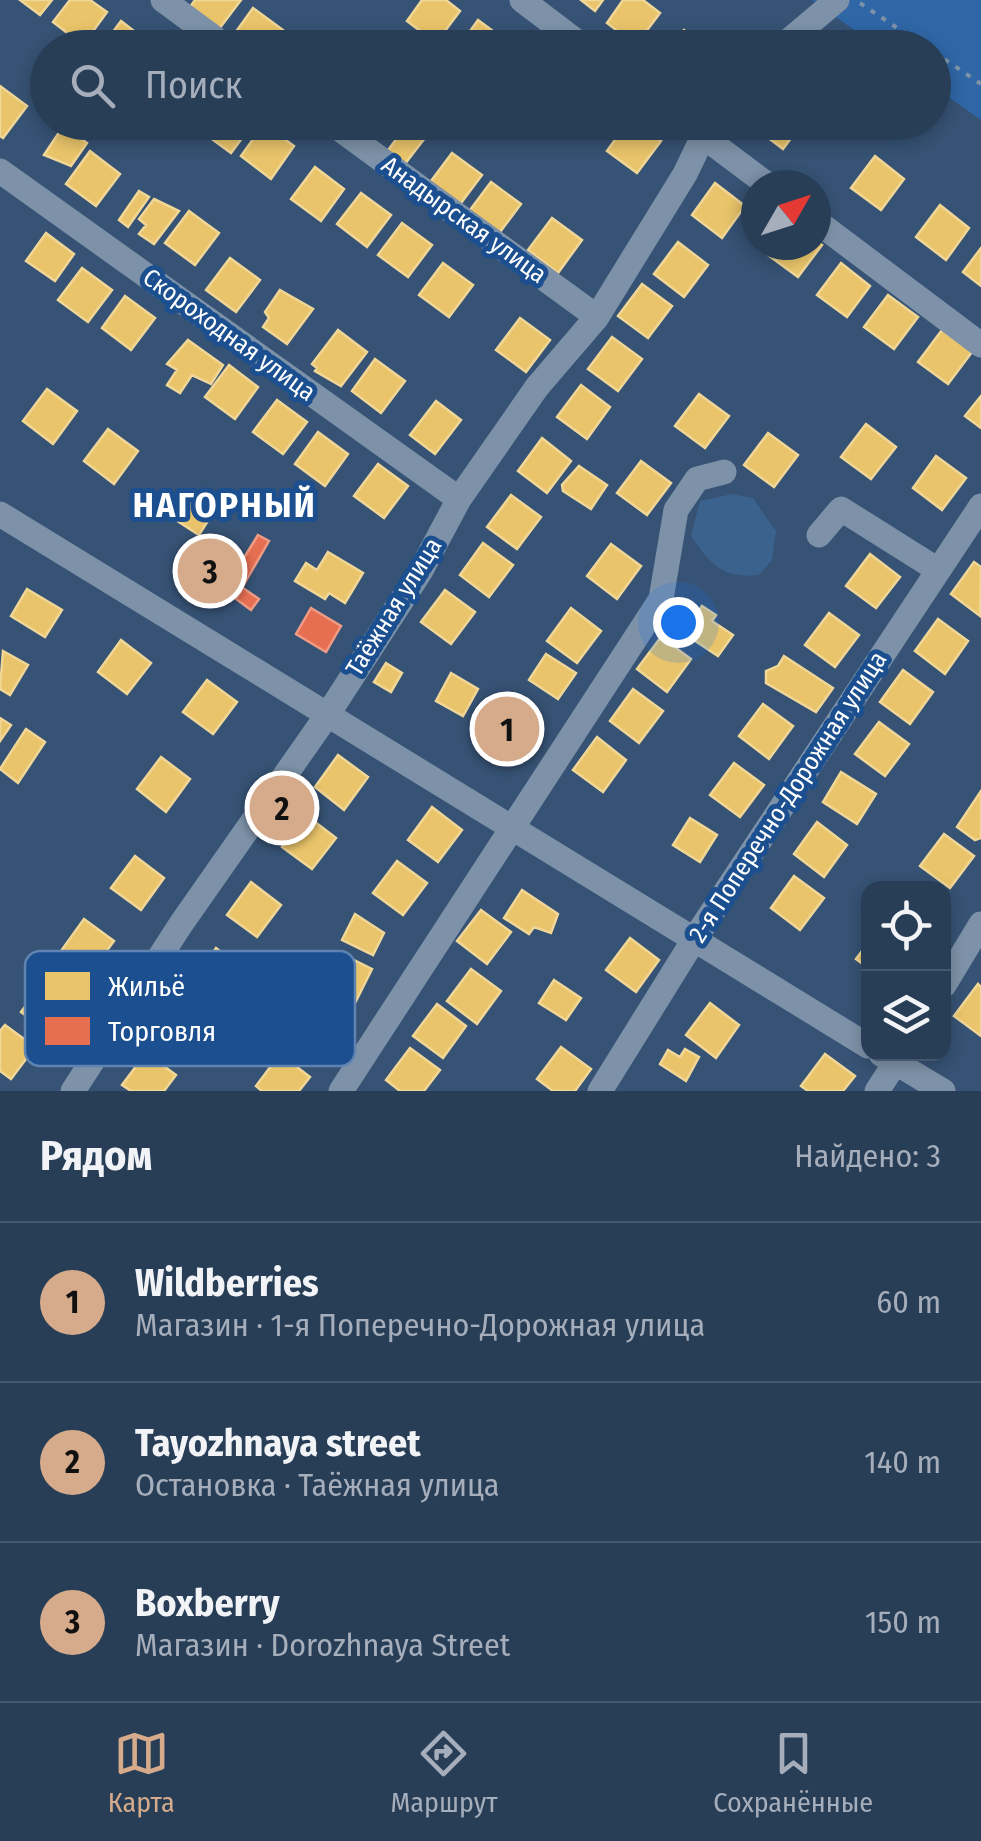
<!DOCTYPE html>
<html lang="ru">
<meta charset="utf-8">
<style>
:root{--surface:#283e57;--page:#344961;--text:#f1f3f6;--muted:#a5aeba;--line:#44576d;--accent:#d6ab8b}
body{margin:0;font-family:"Fira Sans Condensed",sans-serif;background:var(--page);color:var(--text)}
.controls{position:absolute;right:30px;bottom:30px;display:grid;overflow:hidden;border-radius:20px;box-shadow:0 5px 15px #0003}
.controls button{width:90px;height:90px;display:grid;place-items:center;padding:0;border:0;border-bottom:2px solid var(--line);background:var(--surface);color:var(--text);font:50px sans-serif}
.compass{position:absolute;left:741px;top:170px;width:90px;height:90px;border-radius:50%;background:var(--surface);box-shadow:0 5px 15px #0003;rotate:51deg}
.you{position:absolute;left:678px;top:622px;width:35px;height:35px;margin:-25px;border:8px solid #fff;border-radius:50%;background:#1a73e8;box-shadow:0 0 0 15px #1a73e833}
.badge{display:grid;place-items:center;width:65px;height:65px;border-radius:50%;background:var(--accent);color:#111;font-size:32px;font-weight:700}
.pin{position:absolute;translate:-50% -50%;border:5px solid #fff;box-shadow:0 2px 10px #0006}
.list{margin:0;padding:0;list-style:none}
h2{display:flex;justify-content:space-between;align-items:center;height:130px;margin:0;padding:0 40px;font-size:42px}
h2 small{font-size:32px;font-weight:400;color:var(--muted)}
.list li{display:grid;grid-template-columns:65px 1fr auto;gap:30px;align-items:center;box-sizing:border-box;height:160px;padding:0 40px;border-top:2px solid var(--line)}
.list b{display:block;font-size:38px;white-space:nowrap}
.list p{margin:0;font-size:32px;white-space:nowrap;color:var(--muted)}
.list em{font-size:32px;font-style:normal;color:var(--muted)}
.icon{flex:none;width:55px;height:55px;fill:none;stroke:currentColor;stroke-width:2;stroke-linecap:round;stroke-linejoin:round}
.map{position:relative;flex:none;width:981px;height:1091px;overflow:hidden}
.search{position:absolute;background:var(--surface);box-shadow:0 5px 15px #0003;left:30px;right:30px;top:30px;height:110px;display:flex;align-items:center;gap:25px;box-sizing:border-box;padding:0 35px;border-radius:55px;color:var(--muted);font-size:38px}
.sheet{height:610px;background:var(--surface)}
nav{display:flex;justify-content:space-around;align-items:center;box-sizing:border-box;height:140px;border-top:2px solid var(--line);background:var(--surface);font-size:28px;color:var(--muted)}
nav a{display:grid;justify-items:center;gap:5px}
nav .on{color:var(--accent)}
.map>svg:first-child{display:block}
.green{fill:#2f66a5}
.water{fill:#3b618d}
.homes{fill:#e9c46a;stroke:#f0d697;stroke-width:2.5}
.shops{fill:#e76f51;stroke:#ee9a85;stroke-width:2.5}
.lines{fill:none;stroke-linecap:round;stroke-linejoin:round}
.path{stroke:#7d92a8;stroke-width:4;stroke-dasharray:5 8;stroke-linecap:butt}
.minor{stroke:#7d92a8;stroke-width:25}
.labels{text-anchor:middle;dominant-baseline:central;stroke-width:10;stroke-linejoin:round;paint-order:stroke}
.street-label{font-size:25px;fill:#fff;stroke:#1b4f8f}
.district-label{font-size:35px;font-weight:bold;letter-spacing:2.5px;fill:#fff;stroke:#1b4f8f}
.key{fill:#1b4f8f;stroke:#5f84b1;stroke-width:2.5}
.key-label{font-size:28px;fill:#fff}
</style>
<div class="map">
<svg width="981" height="1091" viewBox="0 0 981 1091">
<rect width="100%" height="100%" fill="#365274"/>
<!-- green -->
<path class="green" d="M812 0H981V120L934 87V48L878 47Z"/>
<!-- water -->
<path class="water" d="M732 494 753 498 776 531 772 560 759 575C723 579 710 564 691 536L700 501Z"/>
<!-- homes -->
<path class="homes" d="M20 0H52L40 15Z
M70 0H90L107 12 83 45 53 22Z
M195 0H241L219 29 190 7Z
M422 0H446L460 11 436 43 407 21Z
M581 0H603L595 11Z
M623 0H643L660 13 636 45 607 23Z
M253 8 283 30 271 48H240L230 40Z
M478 20 508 42 504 48H458Z
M121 21 151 44 148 48H101Z
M684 30 708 48H671Z
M0 86 27 106 3 138 0 136Z
M66 122 81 129 76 135 87 143 71 166 44 155Z
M208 122H254L231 153 201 131Z
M356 122H386L376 137Z
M409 122 428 134 404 165 386 153Z
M550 122H582L570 138Z
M628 122H636L661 141 637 173 607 151Z
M757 122H803L783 149 754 127Z
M872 122 862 137 851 129 855 122Z
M264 124 294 146 271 179 241 156Z
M90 151 120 174 96 206 66 184Z
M452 153 482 175 458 207 428 185Z
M875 156 904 179 881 210 851 188Z
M315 167 344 189 321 221 291 199Z
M491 182 521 204 497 236 467 214Z
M715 183 745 206 722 238 692 215Z
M139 191 149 197 128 227 119 220Z
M361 193 391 215 367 247 337 224Z
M154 199 179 211 154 244 139 234 146 225 139 219Z
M940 205 969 228 946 260 916 237Z
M189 211 219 233 195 265 165 243Z
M552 218 582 240 558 273 528 250Z
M402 223 432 245 408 277 378 255Z
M46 233 74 254 55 281 26 261Z
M816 241 822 245 798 277 768 255 776 245H816Z
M678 242 708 265 684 297 654 274Z
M981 248V286L963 272Z
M230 258 260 280 236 312 206 290Z
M443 263 473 285 449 317 419 295Z
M841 263 870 286 847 317 817 295Z
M82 268 112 290 88 322 58 300Z
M642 284 672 306 648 338 618 316Z
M280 290 313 309 287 344 263 327 269 318 265 312Z
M888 295 918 317 894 349 864 327Z
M125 296 155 318 131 350 102 328Z
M520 318 550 340 526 372 496 350Z
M338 330 367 352 341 386 315 371 317 368 312 364Z
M942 330 972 352 948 384 918 362Z
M612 337 642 359 618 391 588 369Z
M188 340 223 365 211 384 192 375 180 393 167 385 177 370 167 364Z
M375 359 405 381 381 413 352 391Z
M229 365 258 387 235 419 205 397Z
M581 385 610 407 587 439 557 417Z
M47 389 77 411 53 444 23 421Z
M699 394 729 416 705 448 675 426Z
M981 396V428L965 416Z
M277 400 307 422 283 454 253 432Z
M436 401 461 420 435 454 410 435Z
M866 424 896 447 871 479 841 457Z
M108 429 138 451 114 484 84 461Z
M318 432 348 454 325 486 295 464Z
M768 433 798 455 774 487 744 465Z
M542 438 571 461 547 493 518 471Z
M936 456 966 478 942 510 913 488Z
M641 461 671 483 647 515 617 493Z
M378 464 408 486 384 518 354 496Z
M579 466 607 485 591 509 563 491 562 485Z
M193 493 216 508 199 535 176 520Z
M511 495 541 517 517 549 487 527Z
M483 543 513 565 489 597 460 575Z
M611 544 641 566 617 599 587 576Z
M328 552 363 573 345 603 329 593 325 599 295 581 306 563 317 570Z
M870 554 900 577 876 608 846 586Z
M974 562 981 567 980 616 951 594Z
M27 589 62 610 45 637 11 616Z
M445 590 475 612 451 644 421 622Z
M688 606 698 612 702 606 716 615 712 621 733 635 718 656 674 627Z
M571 608 601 631 577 663 547 641Z
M829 613 859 635 835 667 805 645Z
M938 619 968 641 945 674 915 651Z
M661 637 691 659 667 692 637 669Z
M121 640 151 663 127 694 98 672Z
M3 651 28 665 10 695 0 689Z
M546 654 576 673 558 699 529 680Z
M784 656 833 688 816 712 766 683V671L778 666Z
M386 663 402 673 391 692 374 682Z
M903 670 933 692 910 724 880 702Z
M451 673 478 689 463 716 436 701Z
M207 680 237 702 213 734 183 712Z
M633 689 663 711 639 743 610 721Z
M763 704 793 726 769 759 739 736Z
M0 718 11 725 0 741Z
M879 722 909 744 885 776 855 754Z
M26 729 45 742 18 783 0 769Z
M597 737 626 760 603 792 573 770Z
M338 755 368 777 344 810 315 787Z
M161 757 190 779 166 812 137 789Z
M734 763 764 785 740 817 710 795Z
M841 772 876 794 857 824 823 802Z
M981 791V838L975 840 957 827Z
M432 807 462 830 438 862 408 840Z
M306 815 336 838 312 869 282 847Z
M690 818 717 835 700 862 673 845Z
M817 822 847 845 824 877 794 854Z
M944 834 974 856 950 888 920 866Z
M135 856 164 878 141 910 111 888Z
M397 861 427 883 403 915 373 893Z
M794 876 824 898 800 930 771 908Z
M251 882 281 905 257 937 227 915Z
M522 890 558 914 551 933 534 927 529 934 504 918Z
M481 910 511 932 487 964 457 941Z
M355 914 384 933 373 955 342 940Z
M84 919 114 941 90 973 61 951Z
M630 938 659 960 636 992 606 970Z
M868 943V968L856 959Z
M216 948 246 971 223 1003 193 981Z
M344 955 372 969 353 1007 325 993Z
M471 969 501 991 477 1024 447 1001Z
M45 980 75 1002 51 1034 21 1012Z
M554 980 581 998 566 1020 539 1003Z
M978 984 981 987V1036L954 1016Z
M710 1003 739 1025 716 1058 686 1035Z
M437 1004 466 1026 443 1058 413 1036Z
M5 1025 35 1047 11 1079 0 1071V1031Z
M561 1047 591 1069 575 1091H553L537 1079Z
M410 1048 440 1070 424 1091H400L386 1080Z
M685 1049 699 1057 686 1081 660 1064 668 1050 680 1057Z
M146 1053 176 1075 164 1091H131L122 1085Z
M280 1054 310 1077 299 1091H262L256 1086Z
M825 1054 855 1076 843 1091H808L801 1086Z"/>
<!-- shops -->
<path class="shops" d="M258 535 269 541 239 593 201 570 208 558 234 574Z
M243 588 259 599 251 610 236 599Z
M311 608 341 626 326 652 296 634Z
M493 707 524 727 511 747 506 749 477 730Z"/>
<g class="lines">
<!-- path -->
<path class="path" d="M860 3 927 48
M934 52 981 84"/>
<!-- minor -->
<path class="minor" d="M163 0 228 48
M522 0 585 48
M780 48 837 0
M330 122 597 317
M684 122 768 185
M0 171 459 499
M816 221 981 345
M0 514 868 1046
M819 535 841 509 938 570
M944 985 981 924
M881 1054 943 1091
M73 1091 181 924 328 714 420 572 459 499 537 387 597 317 685 174 710 122
M341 1091 661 599 676 510 697 479 724 472
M600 1091 695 938 981 506
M877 1091 901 1054"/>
</g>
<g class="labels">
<!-- street labels -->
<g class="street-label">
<text transform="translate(464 220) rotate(36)">Анадырская улица</text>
<text transform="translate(229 335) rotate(36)">Скороходная улица</text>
<text transform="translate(394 607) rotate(-58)">Таёжная улица</text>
<text transform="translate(788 797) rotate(-57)">2-я Поперечно-Дорожная улица</text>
</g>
<!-- district labels -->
<g class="district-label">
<text x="225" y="505">НАГОРНЫЙ</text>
</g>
</g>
<!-- legend -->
<rect x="25" y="951" width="330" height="115" rx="15" class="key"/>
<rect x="45" y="972" width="45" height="28" fill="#e9c46a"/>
<rect x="45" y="1017" width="45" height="28" fill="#e76f51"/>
<g class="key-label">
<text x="108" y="996">Жильё</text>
<text x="108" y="1041">Торговля</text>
</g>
</svg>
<div class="controls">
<button><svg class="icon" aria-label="locate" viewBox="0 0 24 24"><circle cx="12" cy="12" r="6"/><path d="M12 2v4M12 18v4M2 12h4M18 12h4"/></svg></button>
<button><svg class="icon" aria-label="layers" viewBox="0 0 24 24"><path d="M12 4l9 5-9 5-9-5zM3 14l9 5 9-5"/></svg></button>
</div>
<svg class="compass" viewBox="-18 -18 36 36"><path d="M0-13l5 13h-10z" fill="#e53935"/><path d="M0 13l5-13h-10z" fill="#a5aeba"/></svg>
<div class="you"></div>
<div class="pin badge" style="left:507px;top:729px">1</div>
<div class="pin badge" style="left:282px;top:808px">2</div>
<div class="pin badge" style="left:210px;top:571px">3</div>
<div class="search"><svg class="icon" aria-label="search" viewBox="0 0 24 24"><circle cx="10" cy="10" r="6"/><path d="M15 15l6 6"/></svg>Поиск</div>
</div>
<section class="sheet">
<h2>Рядом<small>Найдено: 3</small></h2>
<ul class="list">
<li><span class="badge">1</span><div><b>Wildberries</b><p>Магазин · 1-я Поперечно-Дорожная улица</p></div><em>60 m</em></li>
<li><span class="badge">2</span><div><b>Tayozhnaya street</b><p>Остановка · Таёжная улица</p></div><em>140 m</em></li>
<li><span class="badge">3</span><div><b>Boxberry</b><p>Магазин · Dorozhnaya Street</p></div><em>150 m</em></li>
</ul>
</section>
<nav>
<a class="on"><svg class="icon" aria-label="map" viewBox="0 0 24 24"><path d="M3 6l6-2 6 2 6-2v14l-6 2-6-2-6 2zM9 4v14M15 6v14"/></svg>Карта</a>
<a><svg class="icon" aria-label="directions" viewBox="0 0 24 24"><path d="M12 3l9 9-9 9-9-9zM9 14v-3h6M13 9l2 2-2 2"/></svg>Маршрут</a>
<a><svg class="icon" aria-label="saved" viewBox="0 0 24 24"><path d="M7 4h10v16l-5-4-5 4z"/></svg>Сохранённые</a>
</nav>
